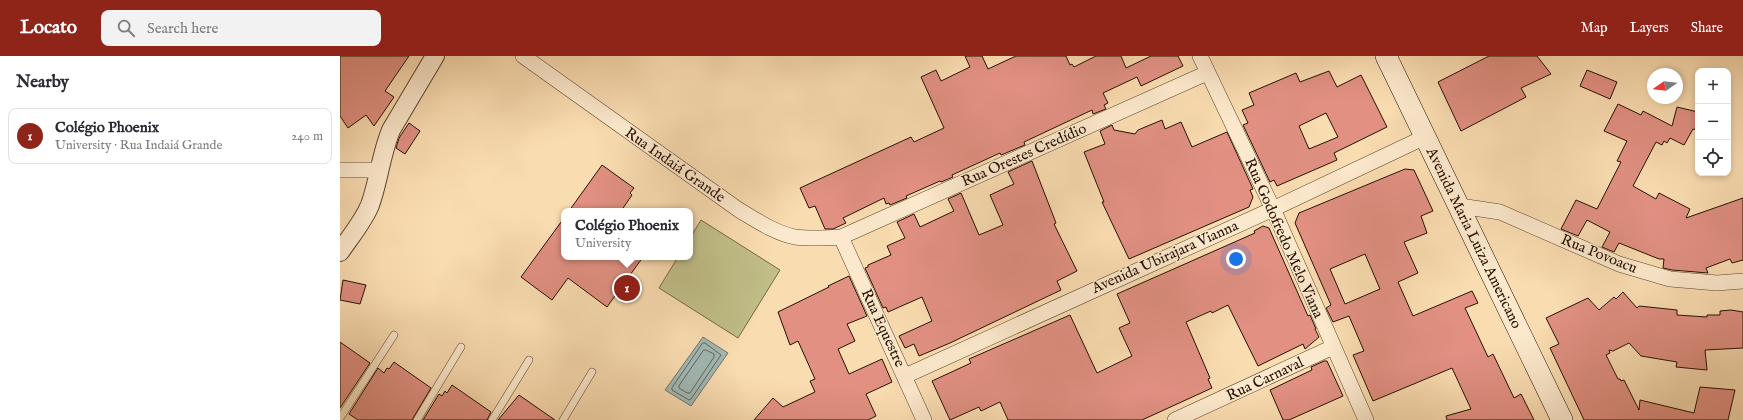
<!DOCTYPE html>
<meta charset="utf-8">
<style>
:root{--surface:#fff;--page:#f2f2f3;--text:#2b2b33;--muted:#7c7c81;--line:#e1e1e2;--accent:#8f2418}
body{margin:0;font-family:"IM FELL English",serif;background:var(--page);color:var(--text)}
.controls{position:absolute;right:12px;top:12px;display:grid;overflow:hidden;border-radius:8px;box-shadow:0 2px 6px #0003}
.controls button{width:36px;height:36px;display:grid;place-items:center;padding:0;border:0;border-bottom:1px solid var(--line);background:var(--surface);color:var(--text);font:20px sans-serif}
.compass{position:absolute;left:1307px;top:12px;width:36px;height:36px;border-radius:50%;background:var(--surface);box-shadow:0 2px 6px #0003;rotate:256deg}
.you{position:absolute;left:896px;top:203px;width:14px;height:14px;margin:-10px;border:3px solid #fff;border-radius:50%;background:#1a73e8;box-shadow:0 0 0 6px #1a73e833}
.badge{display:grid;place-items:center;width:26px;height:26px;border-radius:50%;background:var(--accent);color:#fff;font-size:13px;font-weight:700}
.pin{position:absolute;translate:-50% -50%;border:2px solid #fff;box-shadow:0 1px 4px #0006}
.popup{position:absolute;left:221px;top:152px;width:132px;height:52px;box-sizing:border-box;display:grid;place-content:center;border-radius:8px;background:var(--surface);filter:drop-shadow(0 1px 3px #0005);font-size:13px;white-space:nowrap;color:var(--muted)}
.popup b{font-size:15px;color:var(--text)}
.popup::after{content:'';position:absolute;left:50%;top:100%;margin-left:-8px;border:8px solid transparent;border-top-color:var(--surface)}
.list{margin:0;padding:0;list-style:none}
h2{display:flex;justify-content:space-between;align-items:center;height:52px;margin:0;padding:0 16px;font-size:17px}
h2 small{font-size:13px;font-weight:400;color:var(--muted)}
.list li{display:grid;grid-template-columns:26px 1fr auto;gap:12px;align-items:center;box-sizing:border-box;height:56px;margin:0 8px 8px;padding:0 8px;border:1px solid var(--line);border-radius:8px}
.list b{display:block;font-size:15px;white-space:nowrap}
.list p{margin:0;font-size:13px;white-space:nowrap;color:var(--muted)}
.list em{font-size:13px;font-style:normal;color:var(--muted)}
.icon{flex:none;width:22px;height:22px;fill:none;stroke:currentColor;stroke-width:2;stroke-linecap:round;stroke-linejoin:round}
.map{position:relative;flex:none;width:1403px;height:364px;overflow:hidden}
header{display:flex;align-items:center;gap:24px;box-sizing:border-box;height:56px;padding:0 20px;background:var(--accent);color:#fff}
header strong{font-size:19px}
nav{display:flex;gap:22px;margin-inline-start:auto;font-size:14px}
.search{width:280px;height:36px;background:var(--page);display:flex;align-items:center;gap:10px;box-sizing:border-box;padding:0 14px;border-radius:8px;color:var(--muted);font-size:15px}
main{display:flex}
aside{flex:1;background:var(--surface)}
.map>svg:first-child{display:block}
.green{fill:#c1bf89;stroke:#746844}
.water{fill:#a1b9b5;stroke:#70766d}
.lines{fill:none;stroke-linecap:round;stroke-linejoin:round}
.shore{stroke:#64655a;stroke-width:1}
.building{fill:#e19082;stroke:#261100;fill-rule:evenodd}
.service-casing{stroke:#5b442c;stroke-width:8}
.minor-casing{stroke:#5b442c;stroke-width:16}
.tertiary-casing{stroke:#5b442c;stroke-width:20}
.secondary-casing{stroke:#261100;stroke-width:22}
.service{stroke:#fce8cc;stroke-width:7}
.minor{stroke:#fce8cc;stroke-width:15}
.tertiary{stroke:#fce8cc;stroke-width:18}
.secondary{stroke:#fce8cc;stroke-width:21}
.labels{text-anchor:middle;dominant-baseline:central;stroke-width:3;stroke-linejoin:round;paint-order:stroke}
.street-label{font-size:15px;fill:#261100;stroke:#fce8cc}
</style>
<header>
<strong>Locato</strong>
<div class="search"><svg class="icon" aria-label="search" viewBox="0 0 24 24"><circle cx="10" cy="10" r="6"/><path d="M15 15l6 6"/></svg>Search here</div>
<nav><a>Map</a><a>Layers</a><a>Share</a></nav>
</header>
<main>
<aside>
<h2>Nearby<small></small></h2>
<ul class="list">
<li><span class="badge">1</span><div><b>Colégio Phoenix</b><p>University · Rua Indaiá Grande</p></div><em>240 m</em></li>
</ul>
</aside>
<div class="map">
<svg width="1403" height="364" viewBox="0 0 1403 364">
<rect width="100%" height="100%" fill="#fadcb1"/>
<filter id="stains"><feTurbulence type="fractalNoise" baseFrequency=".005" numOctaves="4"/><feColorMatrix values="0 0 0 0 .2 0 0 0 0 .09 0 0 0 0 .02 0 0 0 .5 -.17"/></filter>
<radialGradient id="worn" r=".72"><stop offset=".6" stop-color="#630" stop-opacity="0"/><stop offset="1" stop-color="#630" stop-opacity=".3"/></radialGradient>
<!-- green -->
<path class="green" d="M361 164 440 214 398 282 319 232 338 201H350V182Z"/>
<!-- water -->
<path class="water" d="M363 281 388 297 351 350 325 334Z"/>
<g class="lines">
<!-- shore -->
<path class="shore" d="M363 287H365L381 299 351 343 349 344 332 334V332Z
M364 294H366L374 298V301L350 337H347L339 332V330Z"/>
</g>
<!-- building -->
<path class="building" d="M0 0H69L45 35 54 41 34 70 26 59 8 72 0 60Z
M625 0H642L648 13 676 0H726L730 9 732 8 734 11 756 0H781L786 12 811 0H838L843 10 801 30 797 21 763 37 768 47 764 49 766 53 753 58 752 54 684 86 685 89 661 99 660 97 612 119 613 121 601 126 600 125 566 140 567 142 550 149 549 147 546 148 544 142 503 162 506 167 493 173H485L475 150 469 152 460 132 571 81 574 86 604 72 581 21 596 14 601 25 630 11Z
M1149 0H1197L1211 18 1181 32 1186 41 1121 75 1098 26Z
M1247 14 1277 26 1270 43 1240 30Z
M989 15 997 31 1021 19 1047 71 994 97 997 104 937 130 934 124 930 126 903 69 908 67 902 54 914 49 909 37 956 17 960 26ZM986 57 998 81 969 93 959 70Z
M1278 48 1301 59 1303 55 1332 70 1337 51 1358 56V74L1353 73 1344 89 1330 82 1327 87 1324 85 1322 89 1316 86 1293 130 1316 143 1319 137 1350 153 1346 162 1403 142V204L1392 207 1390 203 1366 212 1368 217 1332 214 1323 212 1324 203H1319L1279 187 1274 196 1262 191 1270 176 1247 164 1238 180 1221 173 1236 144 1257 153 1281 106 1277 105 1287 85 1264 75Z
M822 64 825 73 841 66 852 91 887 76 913 133 910 134 913 141 909 151 789 203 762 146H764L744 96 765 88 760 75 772 69 774 74 795 78 798 74Z
M69 67 80 75 65 98 56 92 59 82Z
M692 105 716 167 714 168 737 215 717 225 721 234 610 287 579 300 574 288 565 292 559 280 592 265 582 241 548 256 546 251 543 252 525 212 528 211V209L551 199 547 190 565 182 557 166 574 158 580 171 614 155 608 143 621 137 639 179 663 169 650 139 674 128 668 116Z
M262 109 294 132 290 137 292 139 281 155H229Z
M1065 113 1074 114 1093 155 1081 160 1087 177 1064 186 1078 217 1058 226 1073 260 1132 235 1138 247 1125 252 1148 301 1153 298 1174 342 1181 338 1194 364H1107L1106 360 1131 353 1112 312 1033 345 1013 299 1024 295 1009 260 993 266 986 252 991 249 955 167 959 157ZM1025 198 1040 233 1005 248 990 213Z
M224 162V201H303L267 251 228 222 212 244 181 221Z
M923 170 929 172 968 260 970 259 976 273H975L979 281 965 293 963 288 918 310 888 249 872 257 871 255 846 266 870 322 868 323 872 332 802 364H668L660 346 641 355 639 351 610 364 592 325 631 307 629 303 730 259 757 317 792 300 779 272 790 267 777 238 915 177 914 175Z
M509 220 527 260 507 268 515 285 498 293 509 318 542 303 552 326 526 338 536 360 528 364H414L433 342 443 351 475 336 470 325 475 323 458 285 450 289 438 256 489 231 488 230Z
M3 224 26 229 20 248 0 244Z
M1283 236 1297 252 1299 250 1337 254V259L1367 261V259H1380V255L1391 254 1403 256V292L1365 294 1367 314 1336 311 1337 306 1301 300 1289 287 1273 295 1269 294 1270 297 1266 299 1278 323H1280L1281 325 1284 324 1299 354 1300 344 1354 357 1360 331 1395 334 1388 364H1244L1210 292 1219 288 1206 262 1248 242 1259 254 1274 241 1276 243Z
M0 286 30 307 0 352Z
M984 305H987L1003 340 949 364H943L930 334 972 314 971 311Z
M54 306 91 332 72 364H18L9 358 38 312 44 317 47 312 49 313Z
M112 329 151 356 147 364H83L99 338 102 340 105 335 107 337Z
M179 339 215 364H158Z"/>
<g class="lines">
<!-- service casing -->
<g class="service-casing">
<path id="service" d="M0 362 54 279
M77 364 121 291
M152 364 189 304
M223 364 252 316"/>
</g>
<!-- minor casing -->
<g class="minor-casing">
<path id="minor" d="M183 0 399 154C416 164 435 177 455 181 470 183 486 182 501 181L867 17
M860 0 933 153 1026 364
M0 114H39
M1120 150 1160 156 1279 208 1330 223 1377 227 1403 225
M501 181 584 364
M565 320 933 153 1085 81
M835 364 993 291"/>
</g>
<!-- tertiary casing -->
<g class="tertiary-casing">
<path id="tertiary" d="M0 196C10 181 23 166 30 149 39 124 41 98 51 74L95 0"/>
</g>
<!-- secondary casing -->
<g class="secondary-casing">
<path id="secondary" d="M1046 0 1222 364"/>
</g>
<!-- service -->
<use href="#service" class="service"/>
<!-- minor -->
<use href="#minor" class="minor"/>
<!-- tertiary -->
<use href="#tertiary" class="tertiary"/>
<!-- secondary -->
<use href="#secondary" class="secondary"/>
</g>
<g class="labels">
<!-- street labels -->
<g class="street-label">
<text transform="translate(684 99) rotate(-24)">Rua Orestes Credídio</text>
<text transform="translate(335 109) rotate(35)">Rua Indaiá Grande</text>
<text transform="translate(944 182) rotate(66)">Rua Godofredo Melo Viana</text>
<text transform="translate(1134 182) rotate(64)">Avenida Maria Luiza Americano</text>
<text transform="translate(1259 198) rotate(22)">Rua Povoacu</text>
<text transform="translate(825 201) rotate(-24)">Avenida Ubirajara Vianna</text>
<text transform="translate(543 272) rotate(65)">Rua Equestre</text>
<text transform="translate(925 323) rotate(-25)">Rua Carnaval</text>
</g>
</g>
<rect width="100%" height="100%" filter="url(#stains)"/>
<rect width="100%" height="100%" fill="url(#worn)"/>
</svg>
<div class="controls">
<button>+</button>
<button>−</button>
<button><svg class="icon" aria-label="locate" viewBox="0 0 24 24"><circle cx="12" cy="12" r="6"/><path d="M12 2v4M12 18v4M2 12h4M18 12h4"/></svg></button>
</div>
<svg class="compass" viewBox="-18 -18 36 36"><path d="M0-13l5 13h-10z" fill="#e53935"/><path d="M0 13l5-13h-10z" fill="#7c7c81"/></svg>
<div class="you"></div>
<div class="pin badge" style="left:287px;top:232px">1</div>
<div class="popup"><b>Colégio Phoenix</b>University</div>
</div>
</main>
